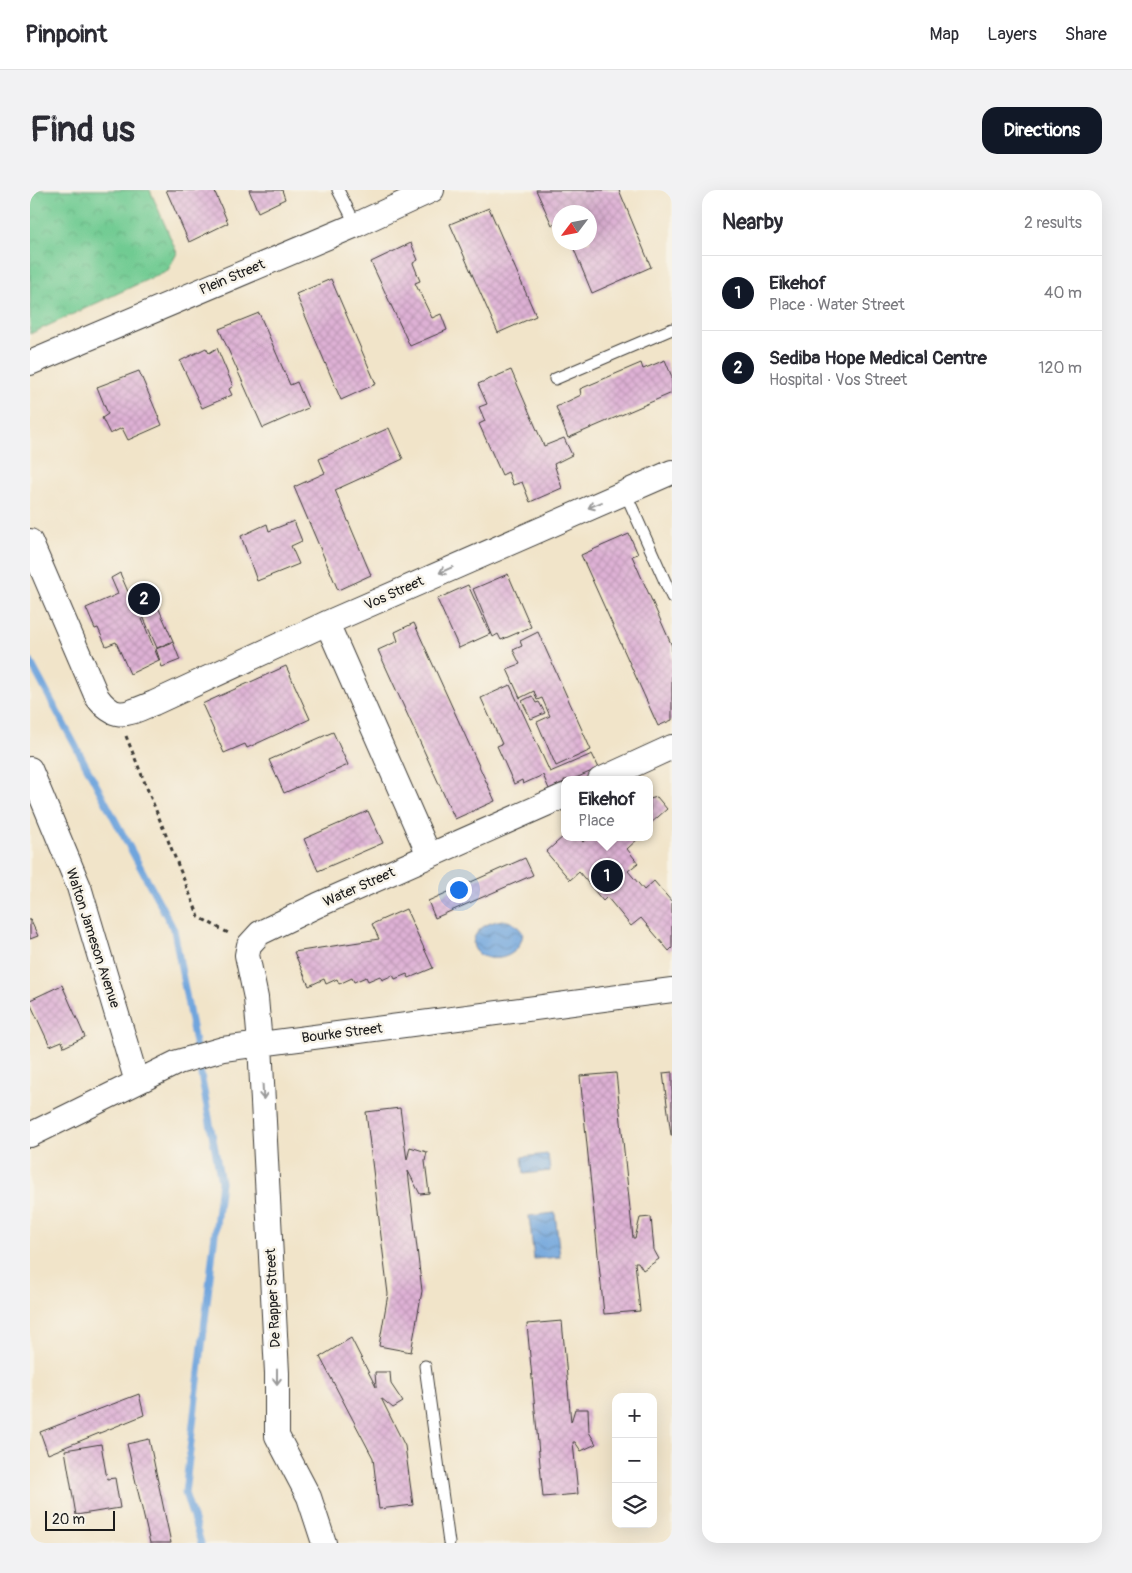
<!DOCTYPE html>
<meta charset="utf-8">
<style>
:root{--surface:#fff;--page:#f2f2f3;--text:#2b2b33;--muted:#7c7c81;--line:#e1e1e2;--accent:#111827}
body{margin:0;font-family:Pangolin,sans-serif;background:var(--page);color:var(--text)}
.controls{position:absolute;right:15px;bottom:15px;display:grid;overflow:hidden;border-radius:10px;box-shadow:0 5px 20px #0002}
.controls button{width:45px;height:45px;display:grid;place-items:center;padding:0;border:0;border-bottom:1px solid var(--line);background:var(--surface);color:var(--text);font:25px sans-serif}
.compass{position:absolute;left:522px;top:15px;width:45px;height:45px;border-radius:50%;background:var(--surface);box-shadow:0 5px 20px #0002;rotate:238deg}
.scale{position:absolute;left:15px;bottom:12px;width:70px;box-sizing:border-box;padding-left:5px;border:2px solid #1c1c1c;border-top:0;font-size:14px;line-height:18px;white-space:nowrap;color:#1c1c1c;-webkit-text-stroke:4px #f7f3e8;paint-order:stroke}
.you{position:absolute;left:428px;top:699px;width:18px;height:18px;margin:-12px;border:4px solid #fff;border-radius:50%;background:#1a73e8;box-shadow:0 0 0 8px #1a73e833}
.badge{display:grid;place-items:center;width:32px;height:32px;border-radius:50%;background:var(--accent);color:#fff;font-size:16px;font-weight:700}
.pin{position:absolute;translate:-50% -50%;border:2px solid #fff;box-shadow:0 1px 5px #0006}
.popup{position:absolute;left:531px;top:586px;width:92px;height:65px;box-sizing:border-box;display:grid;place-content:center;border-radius:10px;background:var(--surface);filter:drop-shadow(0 1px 4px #0005);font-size:16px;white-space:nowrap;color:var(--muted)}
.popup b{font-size:19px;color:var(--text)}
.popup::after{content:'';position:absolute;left:50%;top:100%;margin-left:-10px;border:10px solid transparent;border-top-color:var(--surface)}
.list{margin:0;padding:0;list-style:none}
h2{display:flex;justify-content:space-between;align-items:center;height:65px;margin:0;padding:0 20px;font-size:21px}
h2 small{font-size:16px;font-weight:400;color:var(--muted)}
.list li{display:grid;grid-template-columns:32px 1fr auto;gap:15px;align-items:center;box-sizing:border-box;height:75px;padding:0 20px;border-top:1px solid var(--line)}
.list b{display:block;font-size:19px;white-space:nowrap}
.list p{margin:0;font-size:16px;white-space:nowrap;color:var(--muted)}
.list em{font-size:16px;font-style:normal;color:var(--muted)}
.icon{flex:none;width:28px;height:28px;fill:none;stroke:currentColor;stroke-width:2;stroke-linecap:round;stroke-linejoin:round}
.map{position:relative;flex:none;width:642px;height:1353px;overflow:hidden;border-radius:15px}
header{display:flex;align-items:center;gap:30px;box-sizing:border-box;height:70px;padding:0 25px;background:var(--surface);border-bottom:1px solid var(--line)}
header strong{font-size:24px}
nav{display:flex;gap:28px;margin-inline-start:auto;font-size:18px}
.intro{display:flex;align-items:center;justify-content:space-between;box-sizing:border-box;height:120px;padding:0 30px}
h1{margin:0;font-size:35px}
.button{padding:12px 22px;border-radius:15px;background:var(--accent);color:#fff;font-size:18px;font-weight:700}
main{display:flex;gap:30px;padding:0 30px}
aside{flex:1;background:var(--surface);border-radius:15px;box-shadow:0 5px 20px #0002}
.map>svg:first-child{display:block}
.park{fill:url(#park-crowns);stroke:#467457}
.water{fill:url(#water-waves);stroke:#46607c}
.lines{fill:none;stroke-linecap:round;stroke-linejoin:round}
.stream{stroke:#70a5dd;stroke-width:7}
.building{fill:url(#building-cross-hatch)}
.service-casing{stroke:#3c3a36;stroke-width:13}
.minor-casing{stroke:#3c3a36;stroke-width:26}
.path{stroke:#3c3a36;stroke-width:3;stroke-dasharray:4 4;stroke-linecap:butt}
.service{stroke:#fff;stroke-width:11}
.minor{stroke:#fff;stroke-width:24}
.oneway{stroke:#999}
.labels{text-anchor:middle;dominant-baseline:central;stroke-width:5;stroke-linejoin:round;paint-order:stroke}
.street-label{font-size:14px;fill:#1c1c1c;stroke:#f7f3e8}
</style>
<header>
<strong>Pinpoint</strong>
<nav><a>Map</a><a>Layers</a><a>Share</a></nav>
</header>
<div class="intro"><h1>Find us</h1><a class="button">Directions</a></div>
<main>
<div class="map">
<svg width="642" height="1353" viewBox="0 0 642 1353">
<defs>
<pattern id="park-crowns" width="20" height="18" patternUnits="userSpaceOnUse" patternTransform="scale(1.25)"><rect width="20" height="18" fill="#70cb92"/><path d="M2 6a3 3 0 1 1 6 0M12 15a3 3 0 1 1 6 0" fill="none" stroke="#60ae7d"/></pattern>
<pattern id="water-waves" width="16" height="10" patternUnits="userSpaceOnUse" patternTransform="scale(1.25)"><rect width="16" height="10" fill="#70a5dd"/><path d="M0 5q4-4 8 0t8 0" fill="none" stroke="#5b86b2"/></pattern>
<pattern id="building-cross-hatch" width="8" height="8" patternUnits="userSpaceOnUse" patternTransform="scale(1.25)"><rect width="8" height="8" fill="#deb1d5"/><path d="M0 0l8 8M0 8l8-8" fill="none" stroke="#be98b6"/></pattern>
</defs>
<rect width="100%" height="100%" fill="#f7f3e8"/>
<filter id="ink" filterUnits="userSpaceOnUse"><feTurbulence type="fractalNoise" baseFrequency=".02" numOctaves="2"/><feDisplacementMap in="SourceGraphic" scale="10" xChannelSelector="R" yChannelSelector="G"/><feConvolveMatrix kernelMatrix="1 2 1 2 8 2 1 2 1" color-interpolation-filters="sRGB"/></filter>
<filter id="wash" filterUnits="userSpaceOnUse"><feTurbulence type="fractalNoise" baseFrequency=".0096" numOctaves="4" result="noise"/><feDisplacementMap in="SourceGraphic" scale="20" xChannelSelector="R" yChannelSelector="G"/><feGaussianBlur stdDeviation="1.12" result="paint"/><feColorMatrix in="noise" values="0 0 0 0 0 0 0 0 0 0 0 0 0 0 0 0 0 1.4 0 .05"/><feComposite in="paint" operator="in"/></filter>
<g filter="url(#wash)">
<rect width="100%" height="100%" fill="#f1e4c9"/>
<!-- park -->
<path class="park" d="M0 0H120L147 63 138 80 0 144Z"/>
<!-- water -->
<path class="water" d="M472 730C482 731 487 735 493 743 489 781 433 772 445 746 450 736 461 732 472 730Z
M518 964 520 981 494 984 492 967Z
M525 1023 530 1067 504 1069 499 1026Z"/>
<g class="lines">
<!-- stream -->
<path class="stream" d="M0 471 144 740 191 992 155 1303 171 1353"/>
</g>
<g id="blocks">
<!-- building -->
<path class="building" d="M136 0H184L198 33 159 52Z
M219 0H252L255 9 228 22Z
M506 0H589L621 77 562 103 541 52H560V22H530V31L522 35Z
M459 18 506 126 468 143 420 34Z
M381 53 388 70 383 73 390 91 385 93 402 128 411 124 417 140 380 156 341 72Z
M301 89 346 194 311 210 266 104Z
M229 123 260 195 267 192 278 218 233 238 189 139Z
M176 158 179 163 187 158 203 196 199 199 202 205 172 218 150 171Z
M635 170 642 187V203L538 248 526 217 551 205 550 199 611 173 613 179Z
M481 180 514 256 534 248 542 265 524 274 532 298 500 312 492 292 483 295 478 282 472 285 449 234 455 231 449 217 457 214 448 194Z
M109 181 132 235 98 250 92 238 80 244 72 228 78 224 67 197Z
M359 238 373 269 305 300 341 385 308 400 264 297 295 283 289 269Z
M264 331 272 351 261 356 269 374 227 391 211 346 237 334 239 341Z
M599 344 608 364 602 366 642 456V530L628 536 551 365Z
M90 383 105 418 107 417 129 470 100 484 86 452 76 456 68 438 65 439 56 418 88 404 81 388Z
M478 384 501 437 471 450 468 444 463 447 443 399Z
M438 395 460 444 429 458 407 409Z
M121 401 143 451 127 458 108 415 105 416 103 408Z
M384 433 465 611 425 629 348 460 368 451 365 442Z
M508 442 561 560 526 576 507 532 520 526 512 508 507 510 504 501 490 508 477 479 490 474 483 460 492 456 490 451Z
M143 452 150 470 132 477 126 459Z
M256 476 280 529 217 558 215 554 194 563 172 514Z
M480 495 520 582 562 564 569 578 541 590H534V592L519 599 513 585 493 594 492 590 484 594 467 556 472 554 451 508Z
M502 506 506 513 509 512 515 523 501 529 492 511Z
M303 542 318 575 254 603 239 570Z
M627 607 637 619 620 634V609Z
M338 621 353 653 288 681 274 649Z
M534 646 548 647 553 652 558 647H610L597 659 608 673 598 681 614 700 624 691 642 712V758L639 761 611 728 601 736 577 707 573 711 549 682 540 690 516 662Z
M495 668 503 685 405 728 398 711Z
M376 719 403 778 379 788 377 784 365 789 363 785 352 790 350 786 338 791 336 787 324 792 322 788 309 794 307 789 296 794 294 789 279 796 264 762 349 749 342 734Z
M0 729 8 746 0 749Z
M32 795 55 847 34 857 32 851 20 856 0 813V810Z
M642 882V945H641L633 883Z
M586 883 603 1048H605L610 1028 621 1027 624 1060 629 1069 613 1080 608 1072H605L610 1121 574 1124 550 886Z
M370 918 377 970 380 957 397 962 395 971 399 1003 390 1004 378 981 392 1101 381 1162 349 1156 358 1104 336 922Z
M532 1131 541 1232 545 1219H558L559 1242 566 1254 551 1261 545 1252H543L548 1304 513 1307 497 1134Z
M321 1148 346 1197 345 1182H360L361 1194 373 1212 363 1218 351 1208 375 1256 383 1315 349 1319 343 1268 290 1167Z
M109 1204 114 1225 18 1264 10 1242Z
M119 1249 141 1353H120L97 1254Z
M71 1254 77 1289 85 1288 90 1318 46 1325 35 1260Z"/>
</g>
</g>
<g filter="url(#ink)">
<use href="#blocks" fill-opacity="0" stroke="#3c3a36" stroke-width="1"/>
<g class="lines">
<!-- service casing -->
<g class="service-casing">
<path id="service" d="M308 0 326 35
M525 189 642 139
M595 302 642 407
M395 1176 419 1353"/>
</g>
<!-- minor casing -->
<g class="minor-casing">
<path id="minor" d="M0 173 326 35 402 0
M0 351 67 507C86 533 98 523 124 513L297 433 642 282
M297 433 399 665
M0 579 49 697 107 892
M570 590 642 557
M0 945 148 872 193 859 642 800
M294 1353 279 1307 247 1246V1183L230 854 226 808 217 765 219 755 230 743 288 715 534 606"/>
</g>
<!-- path -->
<path class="path" d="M96 546 169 727 200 744"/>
<!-- service -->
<use href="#service" class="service"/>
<!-- minor -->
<use href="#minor" class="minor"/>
</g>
<!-- one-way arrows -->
<defs><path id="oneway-shaft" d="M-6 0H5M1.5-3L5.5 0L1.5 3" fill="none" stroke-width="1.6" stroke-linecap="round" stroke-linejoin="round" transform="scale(1.25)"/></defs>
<g class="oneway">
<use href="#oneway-shaft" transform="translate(565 315) rotate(157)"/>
<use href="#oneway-shaft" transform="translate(416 380) rotate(156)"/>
<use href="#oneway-shaft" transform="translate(233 902) rotate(87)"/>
<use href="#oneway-shaft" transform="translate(247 1187) rotate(90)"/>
</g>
</g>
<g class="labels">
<!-- street labels -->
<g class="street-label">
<text transform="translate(202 87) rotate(-23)">Plein Street</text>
<text transform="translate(364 403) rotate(-24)">Vos Street</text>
<text transform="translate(329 697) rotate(-24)">Water Street</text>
<text transform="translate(63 748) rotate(72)">Walton Jameson Avenue</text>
<text transform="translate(312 843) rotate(-7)">Bourke Street</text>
<text transform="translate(243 1108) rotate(-93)">De Rapper Street</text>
</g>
</g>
</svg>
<div class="controls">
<button>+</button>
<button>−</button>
<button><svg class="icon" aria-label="layers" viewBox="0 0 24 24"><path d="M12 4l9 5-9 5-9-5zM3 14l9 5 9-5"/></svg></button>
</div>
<svg class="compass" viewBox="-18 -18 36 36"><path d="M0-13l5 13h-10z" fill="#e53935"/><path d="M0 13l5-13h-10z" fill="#7c7c81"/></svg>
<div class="scale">20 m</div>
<div class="you"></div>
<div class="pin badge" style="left:577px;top:686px">1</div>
<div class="popup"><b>Eikehof</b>Place</div>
<div class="pin badge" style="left:114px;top:409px">2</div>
</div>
<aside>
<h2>Nearby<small>2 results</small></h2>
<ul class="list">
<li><span class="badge">1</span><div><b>Eikehof</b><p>Place · Water Street</p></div><em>40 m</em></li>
<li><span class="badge">2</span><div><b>Sediba Hope Medical Centre</b><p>Hospital · Vos Street</p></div><em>120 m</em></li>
</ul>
</aside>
</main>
